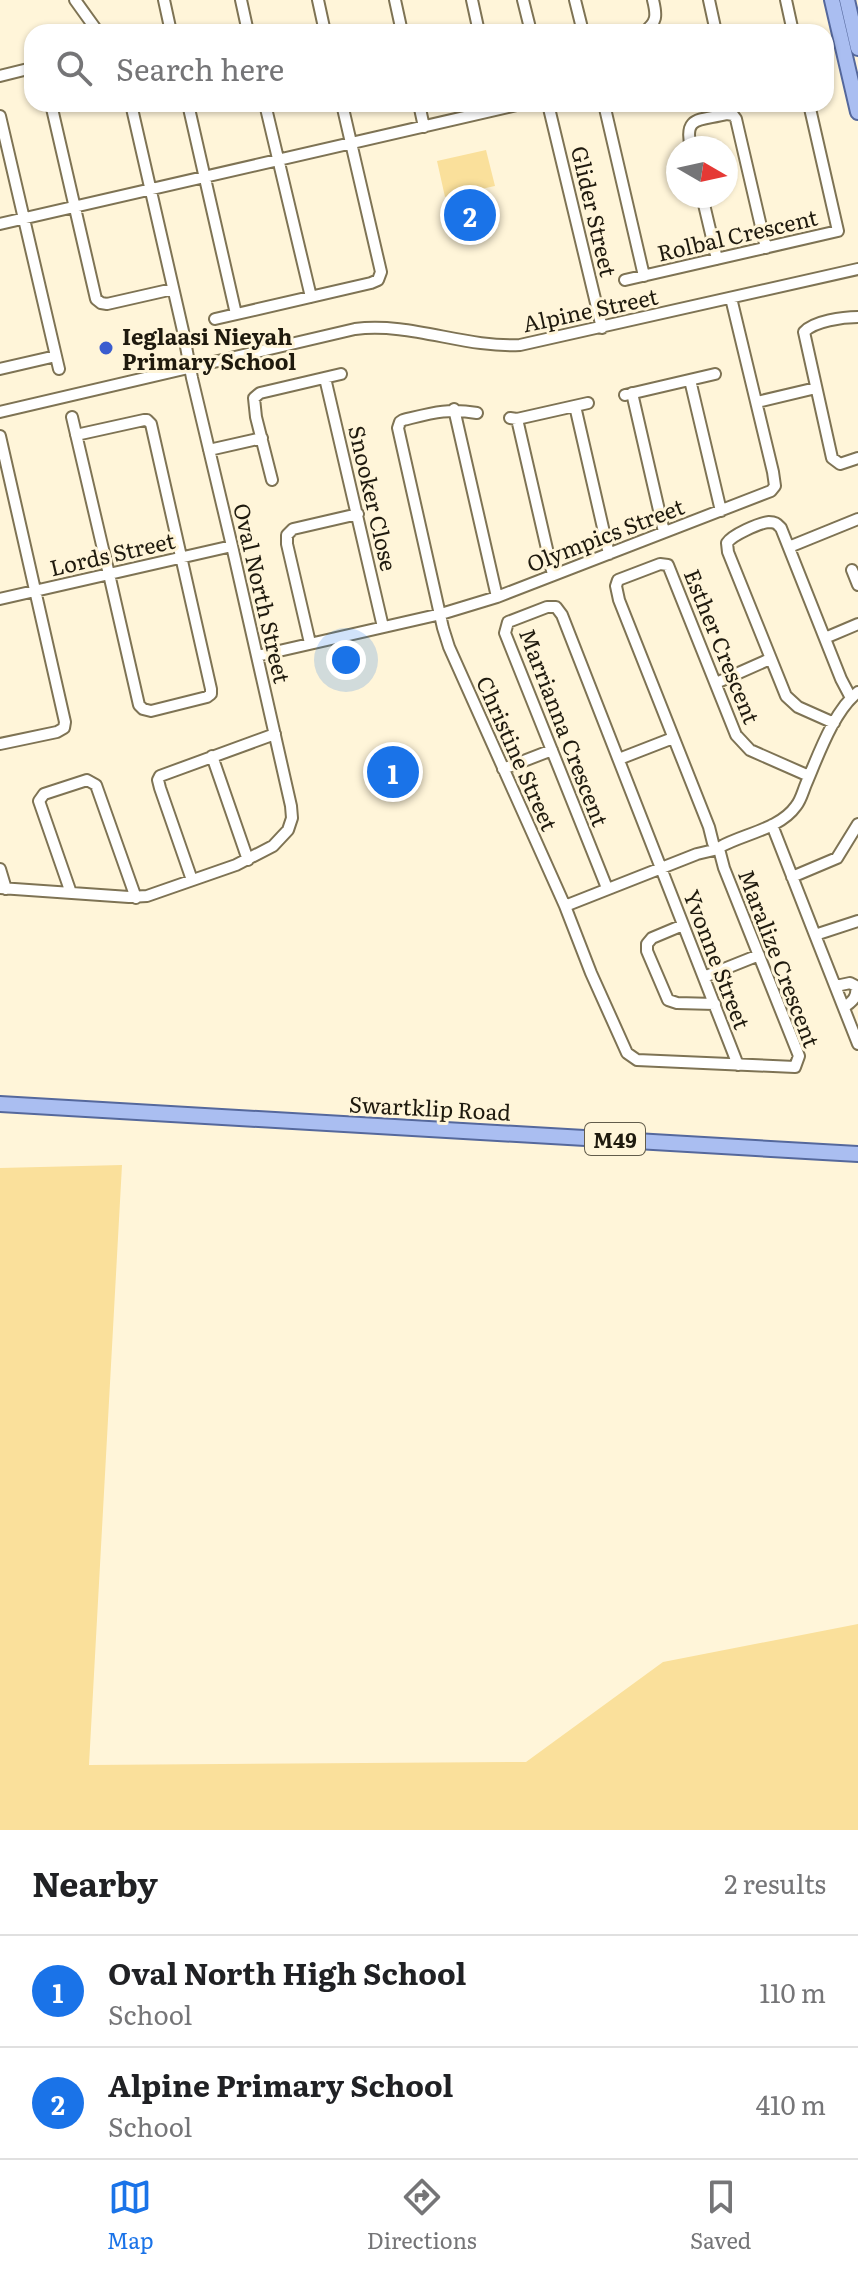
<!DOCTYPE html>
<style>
:root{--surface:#fff;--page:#f6f6f6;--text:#202124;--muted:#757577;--line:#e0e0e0;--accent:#1a73e8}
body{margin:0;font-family:Literata,serif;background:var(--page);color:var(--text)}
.compass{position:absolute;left:666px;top:136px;width:72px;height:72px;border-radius:50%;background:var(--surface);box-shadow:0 2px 6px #0004;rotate:99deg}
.you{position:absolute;left:346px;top:660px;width:28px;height:28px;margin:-20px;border:6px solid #fff;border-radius:50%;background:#1a73e8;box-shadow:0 0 0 12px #1a73e833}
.badge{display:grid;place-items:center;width:52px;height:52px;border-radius:50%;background:var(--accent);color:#fff;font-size:26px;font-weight:700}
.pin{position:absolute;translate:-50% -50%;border:4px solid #fff;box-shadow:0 2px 8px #0006}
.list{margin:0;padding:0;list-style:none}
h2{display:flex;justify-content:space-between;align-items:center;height:104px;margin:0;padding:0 32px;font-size:34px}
h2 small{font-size:26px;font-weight:400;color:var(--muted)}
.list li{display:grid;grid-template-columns:52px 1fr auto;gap:24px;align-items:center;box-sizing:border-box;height:112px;padding:0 32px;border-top:2px solid var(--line)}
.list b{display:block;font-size:30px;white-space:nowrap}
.list p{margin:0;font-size:26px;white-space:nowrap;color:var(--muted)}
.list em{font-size:26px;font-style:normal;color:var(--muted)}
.icon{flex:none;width:44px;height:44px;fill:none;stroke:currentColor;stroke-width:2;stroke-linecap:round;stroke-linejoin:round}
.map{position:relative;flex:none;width:858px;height:1830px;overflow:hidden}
.search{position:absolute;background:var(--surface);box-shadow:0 2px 6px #0004;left:24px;right:24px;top:24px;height:88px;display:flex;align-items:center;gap:20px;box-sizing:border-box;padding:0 28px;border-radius:24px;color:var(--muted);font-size:30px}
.sheet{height:328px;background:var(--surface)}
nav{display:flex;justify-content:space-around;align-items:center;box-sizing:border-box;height:112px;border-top:2px solid var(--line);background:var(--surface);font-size:22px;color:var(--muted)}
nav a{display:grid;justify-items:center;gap:4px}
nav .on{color:var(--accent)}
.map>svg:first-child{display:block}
.green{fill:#fae09b}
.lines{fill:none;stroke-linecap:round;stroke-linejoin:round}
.minor-casing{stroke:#7e7354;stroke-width:14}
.major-casing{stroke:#55689c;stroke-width:18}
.minor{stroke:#fff;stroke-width:10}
.major{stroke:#aabef1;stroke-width:14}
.poi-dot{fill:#3b5dcf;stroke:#fff5d9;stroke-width:3}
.labels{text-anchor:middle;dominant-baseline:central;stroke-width:6;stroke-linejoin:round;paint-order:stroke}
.shield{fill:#fff5d9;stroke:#625c4b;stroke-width:2}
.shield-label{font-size:20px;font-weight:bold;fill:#1f1a0e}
.street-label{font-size:22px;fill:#1f1a0e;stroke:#fff5d9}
.poi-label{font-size:22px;font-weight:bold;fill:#1f1a0e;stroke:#fff5d9;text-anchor:start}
</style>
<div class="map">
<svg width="858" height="1830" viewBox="0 0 858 1830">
<rect width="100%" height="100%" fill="#fff5d9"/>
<!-- green -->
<path class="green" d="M486 150 495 186 445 197 437 161Z
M122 1165 89 1765 526 1762 663 1662 858 1624V1830H0V1168Z"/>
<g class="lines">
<!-- minor casing -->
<g class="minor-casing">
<path id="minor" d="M75 0 98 32
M164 0 171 32
M241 0 248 32
M318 0 325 32
M395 0 402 32
M472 0 479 32
M523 0 531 32
M575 0 583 32
M709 0 716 32
M786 0 793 32
M644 32C657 22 657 16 653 0
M0 76 32 68
M51 104 96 299 101 303 107 304 173 289
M188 104 236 314
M265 104 311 297
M419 104 424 127
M548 104 602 328
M604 104 644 276
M0 116 59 369
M691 148C683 115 700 121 727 114L733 115 736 119 766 248
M702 196 717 259
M0 224 521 104
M625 280 838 231 809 104
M858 317C843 317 814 321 804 332L832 458 840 464 858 458
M215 319 371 283 378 280 381 272 342 104
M0 369 56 356
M325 378 383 627
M690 380 721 511
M632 393 664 532
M625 395 715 374
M757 402 816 388
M575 406 609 554
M454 409 497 597
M0 412 355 329C411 322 464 348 520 345L858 269
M477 413C447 408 432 413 403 420L400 422 398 428 443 628 449 647 565 906 591 973 627 1053 637 1060 795 1067 799 1056 724 868 719 849
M72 417 102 545 109 574 139 705 143 709 151 711 207 697 211 694V689L151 424 147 420H144L76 435
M510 418 517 419 588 403
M517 419 553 575
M0 436 65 722 64 728 57 732 0 744
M209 450 262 438
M272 480 256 417 254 398 260 393 341 374
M789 547 858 519
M852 570 858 585
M0 599 232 546
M825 638 858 624
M310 643 287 544V535L293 529 358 514
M257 656 441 614 497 597 771 491 775 486 773 472 731 298
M716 683 770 659
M834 723 798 707 786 696 728 552 727 543C732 535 759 523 769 522 776 522 777 524 781 528L841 679 851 698
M212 756 248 860
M619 759 673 738
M503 769 552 750
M772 825 815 935 858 921
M713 843 709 827 619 600 616 586 618 580 660 564 668 565 736 735 750 750 809 776
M720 847C743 834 780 829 796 806 801 800 803 791 806 784 818 756 834 710 858 692
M0 869 6 889
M792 877 837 858 858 824
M192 880 160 788 158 780 160 776 275 734
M0 888 129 897 147 896 236 865 273 846 288 830 292 818 291 806 232 546 192 378 183 331 131 104
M607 888 505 633 508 622 547 607H556L562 615 738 1065
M71 893 39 801 44 794 87 780 96 785 136 898
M565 906 697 854 714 850
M683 925 652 938 647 944V951L668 1000 677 1003 715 1004
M815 935 858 1044
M704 977 759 955
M836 986 850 983 856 986C858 997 852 1002 844 1007"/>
</g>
<!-- major casing -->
<g class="major-casing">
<path id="major" d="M832 0 858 112
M847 0 858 48
M0 1104 858 1154"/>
</g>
<!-- minor -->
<use href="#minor" class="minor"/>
<!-- major -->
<use href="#major" class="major"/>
</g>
<!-- markers -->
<circle class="poi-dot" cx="106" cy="348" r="8"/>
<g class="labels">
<!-- shield labels -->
<rect class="shield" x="585" y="1123" width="60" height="32" rx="6"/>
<g class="shield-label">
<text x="615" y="1139">M49</text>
</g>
<!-- street labels -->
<g class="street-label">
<text transform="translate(595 211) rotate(77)">Glider Street</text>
<text transform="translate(737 234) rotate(-13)">Rolbal Crescent</text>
<text transform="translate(590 309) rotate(-12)">Alpine Street</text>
<text transform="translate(374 498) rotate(77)">Snooker Close</text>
<text transform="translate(605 534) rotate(-21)">Olympics Street</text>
<text transform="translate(112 553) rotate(-13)">Lords Street</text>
<text transform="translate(263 593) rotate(77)">Oval North Street</text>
<text transform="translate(723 646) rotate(68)">Esther Crescent</text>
<text transform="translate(565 727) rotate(69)">Marrianna Crescent</text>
<text transform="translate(518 753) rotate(66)">Christine Street</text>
<text transform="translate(780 958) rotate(69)">Maralize Crescent</text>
<text transform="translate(718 959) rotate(69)">Yvonne Street</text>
<text transform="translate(430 1107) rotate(3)">Swartklip Road</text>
</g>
<!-- poi labels -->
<g class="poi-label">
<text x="122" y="335">Ieglaasi Nieyah<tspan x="122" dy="25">Primary School</tspan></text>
</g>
</g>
</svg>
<svg class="compass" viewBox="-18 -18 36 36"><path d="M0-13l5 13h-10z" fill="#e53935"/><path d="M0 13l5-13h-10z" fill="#757577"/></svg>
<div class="you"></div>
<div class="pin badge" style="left:393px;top:772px">1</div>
<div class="pin badge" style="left:470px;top:215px">2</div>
<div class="search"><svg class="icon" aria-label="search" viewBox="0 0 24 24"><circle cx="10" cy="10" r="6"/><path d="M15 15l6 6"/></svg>Search here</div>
</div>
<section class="sheet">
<h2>Nearby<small>2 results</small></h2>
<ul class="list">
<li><span class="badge">1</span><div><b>Oval North High School</b><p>School</p></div><em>110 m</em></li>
<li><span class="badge">2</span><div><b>Alpine Primary School</b><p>School</p></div><em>410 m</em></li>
</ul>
</section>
<nav>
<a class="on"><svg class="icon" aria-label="map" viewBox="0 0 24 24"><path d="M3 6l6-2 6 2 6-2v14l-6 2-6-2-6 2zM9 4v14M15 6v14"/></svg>Map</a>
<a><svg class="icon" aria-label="directions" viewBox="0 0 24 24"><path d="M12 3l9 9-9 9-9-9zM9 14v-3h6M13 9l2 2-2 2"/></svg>Directions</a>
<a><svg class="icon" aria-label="saved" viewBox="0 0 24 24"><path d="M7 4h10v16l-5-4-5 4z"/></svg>Saved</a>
</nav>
